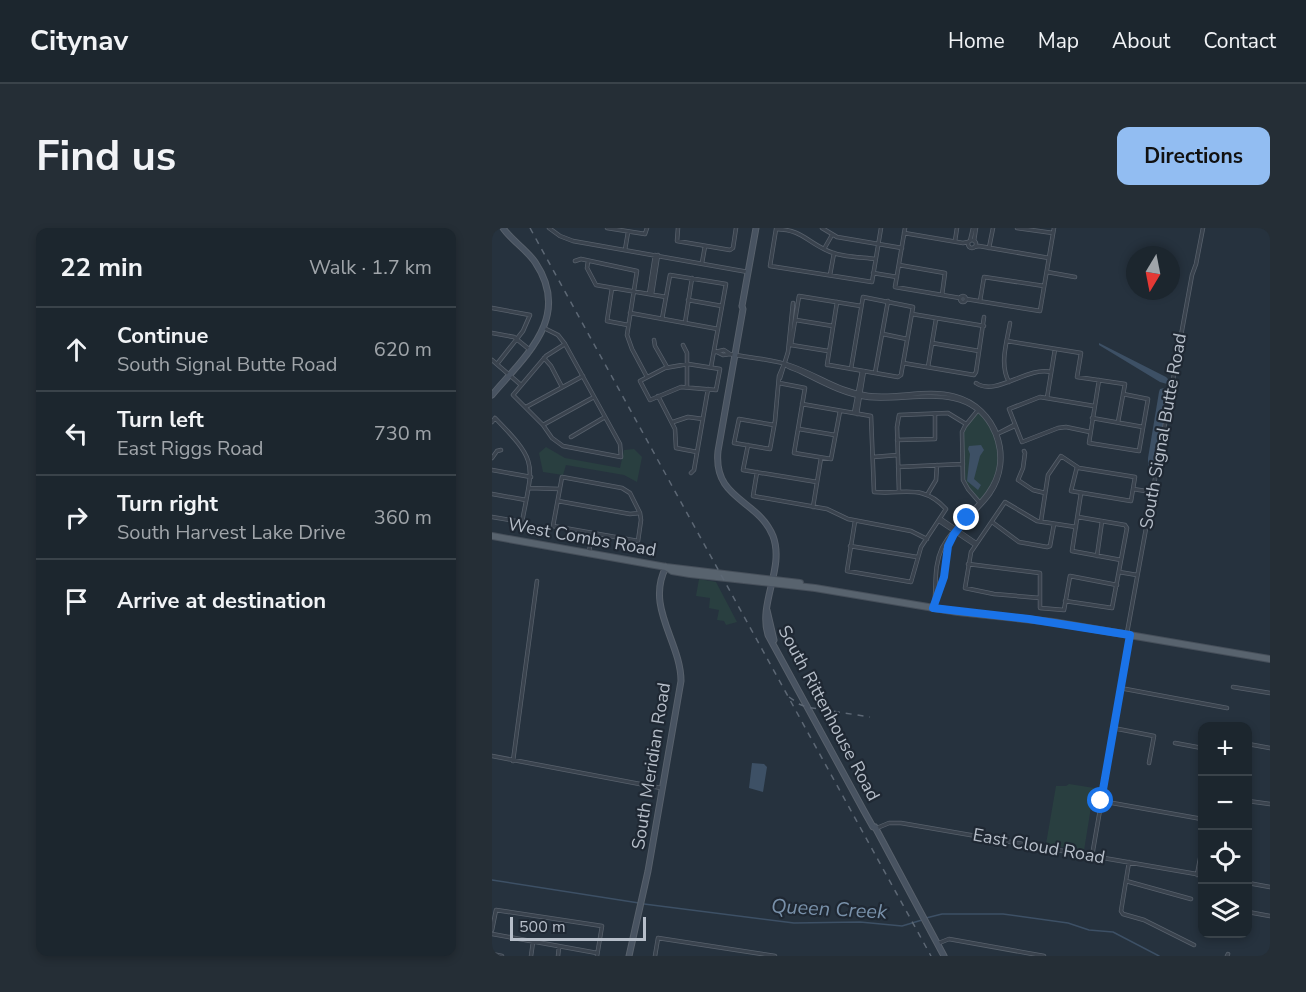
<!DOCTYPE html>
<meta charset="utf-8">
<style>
:root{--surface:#1c262e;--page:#252e36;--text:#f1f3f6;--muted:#a0a5aa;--line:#3a434a;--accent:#92bdf2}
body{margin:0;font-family:"Nunito Sans",sans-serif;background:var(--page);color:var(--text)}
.controls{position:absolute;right:18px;bottom:18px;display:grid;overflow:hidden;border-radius:12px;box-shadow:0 3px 9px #0003}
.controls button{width:54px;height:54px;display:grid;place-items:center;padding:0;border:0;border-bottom:2px solid var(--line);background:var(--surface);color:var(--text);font:30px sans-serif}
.compass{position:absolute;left:634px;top:18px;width:54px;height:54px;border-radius:50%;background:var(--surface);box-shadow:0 3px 9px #0003;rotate:190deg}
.scale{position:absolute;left:18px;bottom:15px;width:136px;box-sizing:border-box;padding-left:6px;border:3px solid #b6bec9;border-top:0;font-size:16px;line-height:21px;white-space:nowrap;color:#b6bec9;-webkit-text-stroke:4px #1f2833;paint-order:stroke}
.stop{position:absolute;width:18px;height:18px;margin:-14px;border:4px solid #1a73e8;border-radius:50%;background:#fff}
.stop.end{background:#1a73e8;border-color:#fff;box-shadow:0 2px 6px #0008}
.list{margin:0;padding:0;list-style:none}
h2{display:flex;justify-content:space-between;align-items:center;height:78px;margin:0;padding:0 24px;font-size:26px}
h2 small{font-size:20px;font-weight:400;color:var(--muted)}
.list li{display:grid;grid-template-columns:39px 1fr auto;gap:18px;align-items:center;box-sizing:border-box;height:84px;padding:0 24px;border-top:2px solid var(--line)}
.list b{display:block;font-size:22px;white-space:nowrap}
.list p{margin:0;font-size:20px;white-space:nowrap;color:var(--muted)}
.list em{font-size:20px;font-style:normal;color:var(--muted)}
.icon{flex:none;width:33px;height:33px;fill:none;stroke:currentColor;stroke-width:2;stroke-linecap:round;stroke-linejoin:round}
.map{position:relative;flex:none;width:778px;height:728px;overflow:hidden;border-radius:12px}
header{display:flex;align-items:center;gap:36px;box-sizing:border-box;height:84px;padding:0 30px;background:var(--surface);border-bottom:2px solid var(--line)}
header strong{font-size:28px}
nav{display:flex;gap:33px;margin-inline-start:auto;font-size:21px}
.intro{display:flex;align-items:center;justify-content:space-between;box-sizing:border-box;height:144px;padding:0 36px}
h1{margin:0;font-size:42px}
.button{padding:15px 27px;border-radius:12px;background:var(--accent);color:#111;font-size:21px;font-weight:700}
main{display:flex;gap:36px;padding:0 36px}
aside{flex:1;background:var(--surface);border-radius:12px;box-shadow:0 3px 9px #0003}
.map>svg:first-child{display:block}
.green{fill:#293f40}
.water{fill:#3d5065}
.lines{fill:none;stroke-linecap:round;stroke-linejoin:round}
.stream{stroke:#3d5065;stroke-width:1.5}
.street-casing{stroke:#58616c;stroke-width:4.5}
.secondary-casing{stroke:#58616c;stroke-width:7}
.primary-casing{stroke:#464f5a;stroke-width:8}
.street{stroke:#3a434e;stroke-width:3}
.secondary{stroke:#485361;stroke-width:5}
.primary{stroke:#58636e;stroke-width:6}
.rail{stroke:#5d6875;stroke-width:1.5;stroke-dasharray:6 6;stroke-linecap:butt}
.route{stroke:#1a73e8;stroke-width:8}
.labels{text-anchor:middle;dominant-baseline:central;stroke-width:4.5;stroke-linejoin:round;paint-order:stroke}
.street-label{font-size:18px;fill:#b6bec9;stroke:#1f2833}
.water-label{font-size:20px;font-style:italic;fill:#7991aa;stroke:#1f2833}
</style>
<header>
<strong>Citynav</strong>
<nav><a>Home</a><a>Map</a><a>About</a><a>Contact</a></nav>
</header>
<div class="intro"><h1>Find us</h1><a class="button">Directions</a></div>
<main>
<aside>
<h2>22 min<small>Walk · 1.7 km</small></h2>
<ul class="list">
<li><svg class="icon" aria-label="ahead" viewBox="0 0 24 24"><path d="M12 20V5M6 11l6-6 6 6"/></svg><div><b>Continue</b><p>South Signal Butte Road</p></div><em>620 m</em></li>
<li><svg class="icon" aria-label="left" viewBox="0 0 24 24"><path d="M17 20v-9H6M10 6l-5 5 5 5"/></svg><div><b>Turn left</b><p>East Riggs Road</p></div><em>730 m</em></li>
<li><svg class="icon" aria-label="right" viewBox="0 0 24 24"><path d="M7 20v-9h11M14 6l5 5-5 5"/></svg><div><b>Turn right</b><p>South Harvest Lake Drive</p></div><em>360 m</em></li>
<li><svg class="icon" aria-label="arrive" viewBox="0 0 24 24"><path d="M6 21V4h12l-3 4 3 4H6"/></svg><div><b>Arrive at destination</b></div></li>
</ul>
</aside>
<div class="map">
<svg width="778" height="728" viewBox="0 0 778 728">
<rect width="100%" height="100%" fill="#26323e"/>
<!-- green -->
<path class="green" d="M485 183C513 213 513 242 488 273L476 260 472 252 470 206 474 197Z
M54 219 73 230 128 240 132 222 142 221 150 229 145 254 132 247 74 237 71 247 51 244 47 225Z
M207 351 224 354 245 394 234 397 232 393 225 392 227 382 217 380 218 370 204 368Z
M577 556 602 560 592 623 554 616 564 558H574Z"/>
<!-- water -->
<path class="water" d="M607 115 674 149 677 152 675 156 668 154 607 117Z
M672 160 676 166 665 235 660 240 656 237V230L667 164 668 161Z
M489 217 492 222 488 228 482 251 489 257 486 262 475 253 478 226 476 221 477 218Z
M260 535 272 536 275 539 271 564 257 560Z"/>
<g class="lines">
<!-- stream -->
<path class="stream" d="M0 652 147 675
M152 676 302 695 368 694 410 698 430 692
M434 690 450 686H511L576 695 597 702 621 704 667 728"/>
<!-- street casing -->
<g class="street-casing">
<path id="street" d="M0 0H1
M57 0 68 8 81 13 256 44
M115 0 153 6 155 0
M186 0 185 13 238 22 241 20 244 0
M330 0 345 9 410 20
M413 0 403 59 468 70
M525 0 561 5
M412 5 471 15 476 14
M476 16a4 4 0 1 1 8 0a4 4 0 1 1-8 0Z
M463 13 465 0
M478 13 481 0
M482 13 484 0
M482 19 487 18 557 30
M497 20 501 0
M332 21 340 7
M133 22 136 4
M383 31C367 29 346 29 332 21 312 11 309 2 284 1L278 38 380 54 389 0
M83 33 89 31 145 43 135 107 140 121 155 149
M96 33 95 40 104 57 174 69
M210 35 213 18
M407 37 453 45 450 67
M555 44 583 49
M381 45 405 49
M338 47 342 25
M120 60 115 93 136 97
M157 66 163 27
M160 66 166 27
M468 71a3 3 0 1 1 6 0a3 3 0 1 1-6 0Z
M474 71 548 83 562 0
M196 72 230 78
M488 73 492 49 552 58
M345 74 335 137H337L406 149 409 147 421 79 371 69 359 141
M0 80 38 87 31 103 5 136
M138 85 226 101
M420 86 492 98
M170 91 178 47 234 56 219 139
M304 92 341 98
M193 95 200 50
M52 100 66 107 73 116 128 216 129 229 71 218 60 210 51 197 21 167 54 128 73 116
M0 105 22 109 38 122
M391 106 415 111
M162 112 163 118 175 139
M515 113 589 125 585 149 633 156 626 194
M440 115 487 123
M191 117 195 125V158
M223 123 231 127 238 126
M336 123 299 117 307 68 369 78
M223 124 232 122 238 126C258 130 281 131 300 138 328 148 346 163 376 167 405 171 435 160 463 168 505 179 523 230 498 266 486 283 469 293 459 311 452 322 454 333 452 346 451 355 447 364 443 371
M52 130 59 138 70 159
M0 132 29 157
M411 135 482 147 484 144 492 89
M196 136 228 141 224 162 189 159 158 172 148 153 173 140Z
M292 136C297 140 303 141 309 144 331 155 352 167 377 170 418 174 474 153 499 198 506 211 509 224 507 238 502 273 465 290 450 320 441 339 445 359 442 378
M436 139 444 91
M383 145 396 73
M288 150 296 124 301 75
M607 152 597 215 647 223 656 171 631 166
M517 154C507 136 515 114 518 95
M287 155 313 160 302 225 339 231 348 183
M484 155C504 169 535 138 559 144
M166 168 183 201 184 220 205 224
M555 170 563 121
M310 176 379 188 382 264C412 267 430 255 454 281L429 319 419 354 355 343 363 293
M34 179 91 148
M486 182 473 198 470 204 471 252 476 261 488 275
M362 185 370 143
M365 186 372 143
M600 190 651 199
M0 194 3 190C47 235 41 235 30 294L0 289
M181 194 196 189 211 191
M51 197 102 169
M282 197 247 191 242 215 278 221 283 193 287 148 292 136
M307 201 343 207
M598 204 574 199 566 200 530 214 517 181 548 169 602 178
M505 206 523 198
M505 206 522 197
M79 209 113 189
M405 212 443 211V186
M256 217 251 242 325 254
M532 223 533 225 531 240 526 252 541 262 553 265
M381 229 406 227
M0 230 5 223 9 222
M406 239 471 236
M0 242 39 249
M265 244 261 268 335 281 356 291 419 303 435 311
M199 245 202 242 216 161
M70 249 130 260 138 265 148 285 149 292 146 313 61 298Z
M37 260 68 261
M641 261 660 264
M407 264 405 199 407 187 456 185 474 196
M589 265 580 323 629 332
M0 266 34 272
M435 267 444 252 445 237
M66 273 138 286 148 285
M321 279 329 230
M449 291 484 315
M447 293 483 317
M549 293 556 247 569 228 587 240 643 249 639 273 579 263 585 239
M500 294 527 314 555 319 558 318 562 296
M358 318 425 329
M97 324 100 305
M605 328 610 293
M476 336 548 345V380L572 382 578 348 625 357
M627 344 645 347
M548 370 502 366 473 360 479 324 513 274 545 293 584 299
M573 373 620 380 635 300 633 297 586 289
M635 405 700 47 704 36 711 0
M741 459 778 465
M628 460 735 480
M621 500 662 508 657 535
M683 515 710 520
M756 516 778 520
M0 528 169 560
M21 533 45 353
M609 573 710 591
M756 573 778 576
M385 600 397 595H409L710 647
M600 628 638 408
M637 634 629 683 631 686 652 692 702 717
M705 647 710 620
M634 653 699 671
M756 655 778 659
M756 684 778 688
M0 702 4 682 110 698 105 728
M0 706 105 725
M447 715 457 711 552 728
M0 726 10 728
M39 728 41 714
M66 728 67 719
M163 728 166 710 283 728
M735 728 736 726
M777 728 778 727"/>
</g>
<!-- secondary casing -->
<g class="secondary-casing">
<path id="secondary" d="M250 78 251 81 226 223C221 272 266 271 281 308 293 340 266 375 276 407L372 583 381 599 384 600
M250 78 264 0
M0 167C34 127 80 89 43 34 34 21 20 13 11 0
M275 382 282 412
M383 599 452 728
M137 728 156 643 189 453C189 414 153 379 174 339"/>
</g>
<!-- primary casing -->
<g class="primary-casing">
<path id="primary" d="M0 308 174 339 308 355
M174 339 180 343 198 346 323 360 466 384 561 394 778 431"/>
</g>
<!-- street -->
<use href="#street" class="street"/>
<!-- secondary -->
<use href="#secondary" class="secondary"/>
<!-- primary -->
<use href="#primary" class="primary"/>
<!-- rail -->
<path class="rail" d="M38 0 439 728
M297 469 307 476 314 479 378 489"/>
</g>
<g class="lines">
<!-- route -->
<path class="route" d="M475 290 462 306 456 318 452 349 441 380 537 391 638 407 609 573"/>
</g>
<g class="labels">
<!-- street labels -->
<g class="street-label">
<text transform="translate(671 203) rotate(-80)">South Signal Butte Road</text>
<text transform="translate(90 309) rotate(10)">West Combs Road</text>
<text transform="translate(337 485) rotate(62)">South Rittenhouse Road</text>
<text transform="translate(159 538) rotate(-81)">South Meridian Road</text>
<text transform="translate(547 618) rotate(10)">East Cloud Road</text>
</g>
<!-- water labels -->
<g class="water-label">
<text transform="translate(337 681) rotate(3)">Queen Creek</text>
</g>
</g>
</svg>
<div class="controls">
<button>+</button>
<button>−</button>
<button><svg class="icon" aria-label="locate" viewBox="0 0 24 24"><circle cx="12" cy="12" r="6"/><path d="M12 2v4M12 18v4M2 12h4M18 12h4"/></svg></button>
<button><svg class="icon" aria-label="layers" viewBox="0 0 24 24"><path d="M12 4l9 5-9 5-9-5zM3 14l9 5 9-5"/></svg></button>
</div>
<svg class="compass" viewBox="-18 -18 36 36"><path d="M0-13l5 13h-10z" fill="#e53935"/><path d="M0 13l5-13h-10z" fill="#a0a5aa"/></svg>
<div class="scale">500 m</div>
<div class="stop" style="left:609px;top:573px"></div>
<div class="stop end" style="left:475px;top:290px"></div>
</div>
</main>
